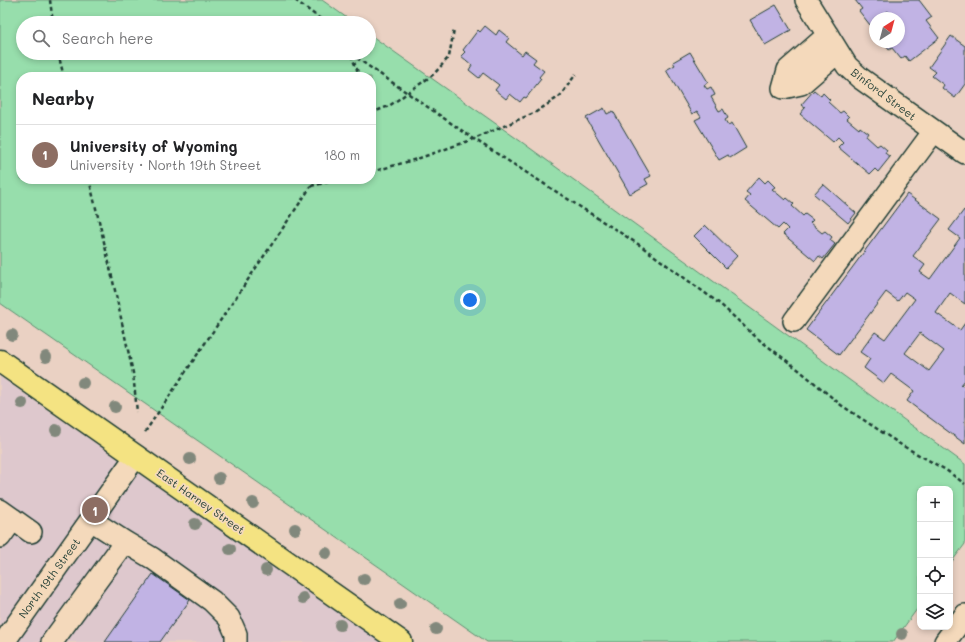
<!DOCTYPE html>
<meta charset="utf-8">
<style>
:root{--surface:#fff;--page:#f6f6f6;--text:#202124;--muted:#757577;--line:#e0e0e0;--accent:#1a73e8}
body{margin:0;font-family:Mali,sans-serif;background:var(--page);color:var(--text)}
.controls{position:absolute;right:12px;bottom:12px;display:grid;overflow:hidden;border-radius:8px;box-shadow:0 2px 6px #0003}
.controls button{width:36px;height:36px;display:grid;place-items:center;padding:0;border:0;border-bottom:1px solid var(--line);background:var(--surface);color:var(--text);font:20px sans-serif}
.compass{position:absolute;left:869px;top:12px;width:36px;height:36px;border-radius:50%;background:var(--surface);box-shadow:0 2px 6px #0003;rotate:36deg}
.you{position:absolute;left:470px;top:300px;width:14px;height:14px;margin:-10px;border:3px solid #fff;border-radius:50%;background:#1a73e8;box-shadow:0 0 0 6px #1a73e833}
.badge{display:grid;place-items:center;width:26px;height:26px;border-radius:50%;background:var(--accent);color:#fff;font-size:13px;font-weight:700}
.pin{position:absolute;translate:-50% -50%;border:2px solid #fff;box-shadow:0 1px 4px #0006}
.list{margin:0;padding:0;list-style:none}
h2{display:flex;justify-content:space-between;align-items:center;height:52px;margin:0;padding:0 16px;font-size:17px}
h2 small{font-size:13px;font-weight:400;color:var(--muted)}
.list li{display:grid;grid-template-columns:26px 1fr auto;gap:12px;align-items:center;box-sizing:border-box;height:60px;padding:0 16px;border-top:1px solid var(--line)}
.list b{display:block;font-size:15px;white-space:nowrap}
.list p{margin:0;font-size:13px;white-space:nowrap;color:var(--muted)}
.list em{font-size:13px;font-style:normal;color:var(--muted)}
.icon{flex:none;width:22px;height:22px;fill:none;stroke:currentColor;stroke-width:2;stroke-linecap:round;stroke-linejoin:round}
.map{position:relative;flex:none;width:965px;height:642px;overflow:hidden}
.search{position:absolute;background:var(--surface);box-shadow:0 2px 6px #0003;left:16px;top:16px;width:360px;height:44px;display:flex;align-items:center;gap:10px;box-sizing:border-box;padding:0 14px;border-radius:22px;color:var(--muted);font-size:15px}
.panel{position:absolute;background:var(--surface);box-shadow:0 2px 6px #0003;left:16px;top:72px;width:360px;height:112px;border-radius:16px}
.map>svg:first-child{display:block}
.built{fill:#dec8cd}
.green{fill:#97deac;stroke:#5b8e70;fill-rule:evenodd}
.building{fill:#c1b3e4;stroke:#1f3d34;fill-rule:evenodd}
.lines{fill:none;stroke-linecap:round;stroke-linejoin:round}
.minor-casing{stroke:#1f3d34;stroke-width:24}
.major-casing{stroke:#1f3d34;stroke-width:25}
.path{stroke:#1f3d34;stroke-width:2.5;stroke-dasharray:4 3;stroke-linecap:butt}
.minor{stroke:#f4d9bb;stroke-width:21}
.major{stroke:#f4e382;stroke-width:22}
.tree{fill:#81887b}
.labels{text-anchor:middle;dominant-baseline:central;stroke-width:3.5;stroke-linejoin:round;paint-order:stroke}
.street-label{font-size:11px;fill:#1f3d34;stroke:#f4d9bb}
</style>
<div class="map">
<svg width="965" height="642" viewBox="0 0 965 642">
<rect width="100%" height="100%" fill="#ead1c3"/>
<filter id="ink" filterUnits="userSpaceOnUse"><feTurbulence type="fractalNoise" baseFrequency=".025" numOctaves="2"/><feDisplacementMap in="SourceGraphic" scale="8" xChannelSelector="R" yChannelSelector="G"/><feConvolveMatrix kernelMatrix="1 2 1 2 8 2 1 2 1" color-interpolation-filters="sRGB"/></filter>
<g filter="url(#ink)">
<!-- built -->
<path class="built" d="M0 377 380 642H0Z"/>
<!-- green -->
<path class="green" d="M0 0H322L354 23H23V53H369V34L523 143 965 464V544L950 564V489H920V605L893 642H487L0 303ZM21 77H371V179H21Z"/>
<!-- building -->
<path class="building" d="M855 0H919L932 17 926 21 939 38 909 61 905 56 901 59 892 48 889 50 883 42H899V18H893L888 11 879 18H875V21L870 25 859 11 862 9Z
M776 5 791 30 765 45 750 20Z
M485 26 496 35 499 30 509 38 506 42 522 55 525 51 536 59 533 63 544 71 539 77 541 79 526 98 524 97 520 102 510 94 506 99 495 90 499 85 483 73 479 78 469 70 472 65 461 56 465 52 463 50 478 30 480 32Z
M951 36 965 46V84L955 98 942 88 944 85 932 76 936 72 929 67Z
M690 52 708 82 704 85 707 89 711 87 715 95 711 97 719 111 723 109 728 118 725 120 728 125 732 123 746 148 730 158 728 155 719 160 695 120 701 117 697 111 692 114 666 70 675 65 673 62Z
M814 90 821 96 823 93 830 100 828 102 840 113 843 111 849 117 847 119 859 129 860 127 868 133 866 136 877 146 880 144 887 150 885 153 890 157 878 172 875 169 870 174 838 147 843 142 838 137 833 142 800 114 805 108 801 105Z
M604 108 607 114 613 111 651 176 645 179 648 184 630 194 586 118Z
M759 177 765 183 768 180 775 187 772 189 785 200 787 198 794 204 792 206 803 216 805 214 813 220 810 223 822 233 825 231 832 237 830 240 835 244 823 259 819 256 815 261 783 234 788 229 783 224 778 229 745 201 750 195 746 192Z
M823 184 856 213 848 223 814 194Z
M907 194 941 219 913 256 925 265 920 272 930 279 960 238 949 230 964 210 965 211V304L950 293 936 313 960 330 965 323V380L961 385 965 387V444L907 401 914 391 891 374 884 383 864 368 870 359 860 352 875 332 885 339 915 299 905 292 898 301 886 292 839 355 806 330ZM920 333 944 351 929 371 905 353Z
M705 225 737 256 726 268 694 236Z
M153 574 190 600 160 642H105Z"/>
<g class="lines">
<!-- minor casing -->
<g class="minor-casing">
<path id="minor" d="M806 0 847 66 860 78 965 153
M828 35 788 70 783 88 801 84 838 52
M794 321 934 131
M0 510 31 532
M91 520 125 542 152 558 212 601 229 618 236 634V642
M0 537 13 519
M4 642 136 456
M52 642 125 542
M945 642 965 615"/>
</g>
<!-- major casing -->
<g class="major-casing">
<path id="major" d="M0 361 401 642"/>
</g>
<!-- path -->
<path class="path" d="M50 0 53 23
M295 0 326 23
M58 53 64 77
M351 54 474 139 574 203 641 246 720 304 757 338 799 370 841 405 903 446 946 470 965 484
M351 55 358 72 359 77
M371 113 389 106 434 74 449 57 454 29
M371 172 417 159 474 139 536 112 560 96 576 74
M89 179 109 263 133 373 137 412
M311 186 341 179
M145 432 316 179"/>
<!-- minor -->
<use href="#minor" class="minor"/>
<!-- major -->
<use href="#major" class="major"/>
</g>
<!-- trees -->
<g class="tree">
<circle cx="12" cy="335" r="6"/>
<circle cx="46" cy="357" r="6"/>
<circle cx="83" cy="383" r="6"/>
<circle cx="22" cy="403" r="6"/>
<circle cx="115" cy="407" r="6"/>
<circle cx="56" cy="430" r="6"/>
<circle cx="190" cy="459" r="6"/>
<circle cx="219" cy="478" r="6"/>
<circle cx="253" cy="503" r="6"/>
<circle cx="195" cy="524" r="6"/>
<circle cx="295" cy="529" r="6"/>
<circle cx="230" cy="549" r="6"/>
<circle cx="326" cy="553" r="6"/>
<circle cx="266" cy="570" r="6"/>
<circle cx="364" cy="579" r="6"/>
<circle cx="303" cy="598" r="6"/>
<circle cx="400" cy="604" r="6"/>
<circle cx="340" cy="625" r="6"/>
<circle cx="436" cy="629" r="6"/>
<circle cx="902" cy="634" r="6"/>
</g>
</g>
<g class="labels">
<!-- street labels -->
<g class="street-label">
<text transform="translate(884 94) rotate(37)">Binford Street</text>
<text transform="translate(201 501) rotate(35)">East Harney Street</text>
<text transform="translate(49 578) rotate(-54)">North 19th Street</text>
</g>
</g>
</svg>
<div class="controls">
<button>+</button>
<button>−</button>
<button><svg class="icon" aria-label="locate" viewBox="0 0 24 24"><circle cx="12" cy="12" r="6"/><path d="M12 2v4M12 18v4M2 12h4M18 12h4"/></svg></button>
<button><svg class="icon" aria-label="layers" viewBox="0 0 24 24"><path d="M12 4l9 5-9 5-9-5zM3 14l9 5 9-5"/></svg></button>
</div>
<svg class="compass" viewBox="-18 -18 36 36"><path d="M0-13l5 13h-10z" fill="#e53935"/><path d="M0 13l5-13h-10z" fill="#757577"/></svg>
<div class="you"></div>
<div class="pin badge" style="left:95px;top:510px;background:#8d6e63">1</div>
<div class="search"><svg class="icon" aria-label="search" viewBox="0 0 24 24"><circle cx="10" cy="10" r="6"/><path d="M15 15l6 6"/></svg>Search here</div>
<section class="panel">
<h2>Nearby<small></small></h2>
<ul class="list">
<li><span class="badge" style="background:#8d6e63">1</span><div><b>University of Wyoming</b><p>University · North 19th Street</p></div><em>180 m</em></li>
</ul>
</section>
</div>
